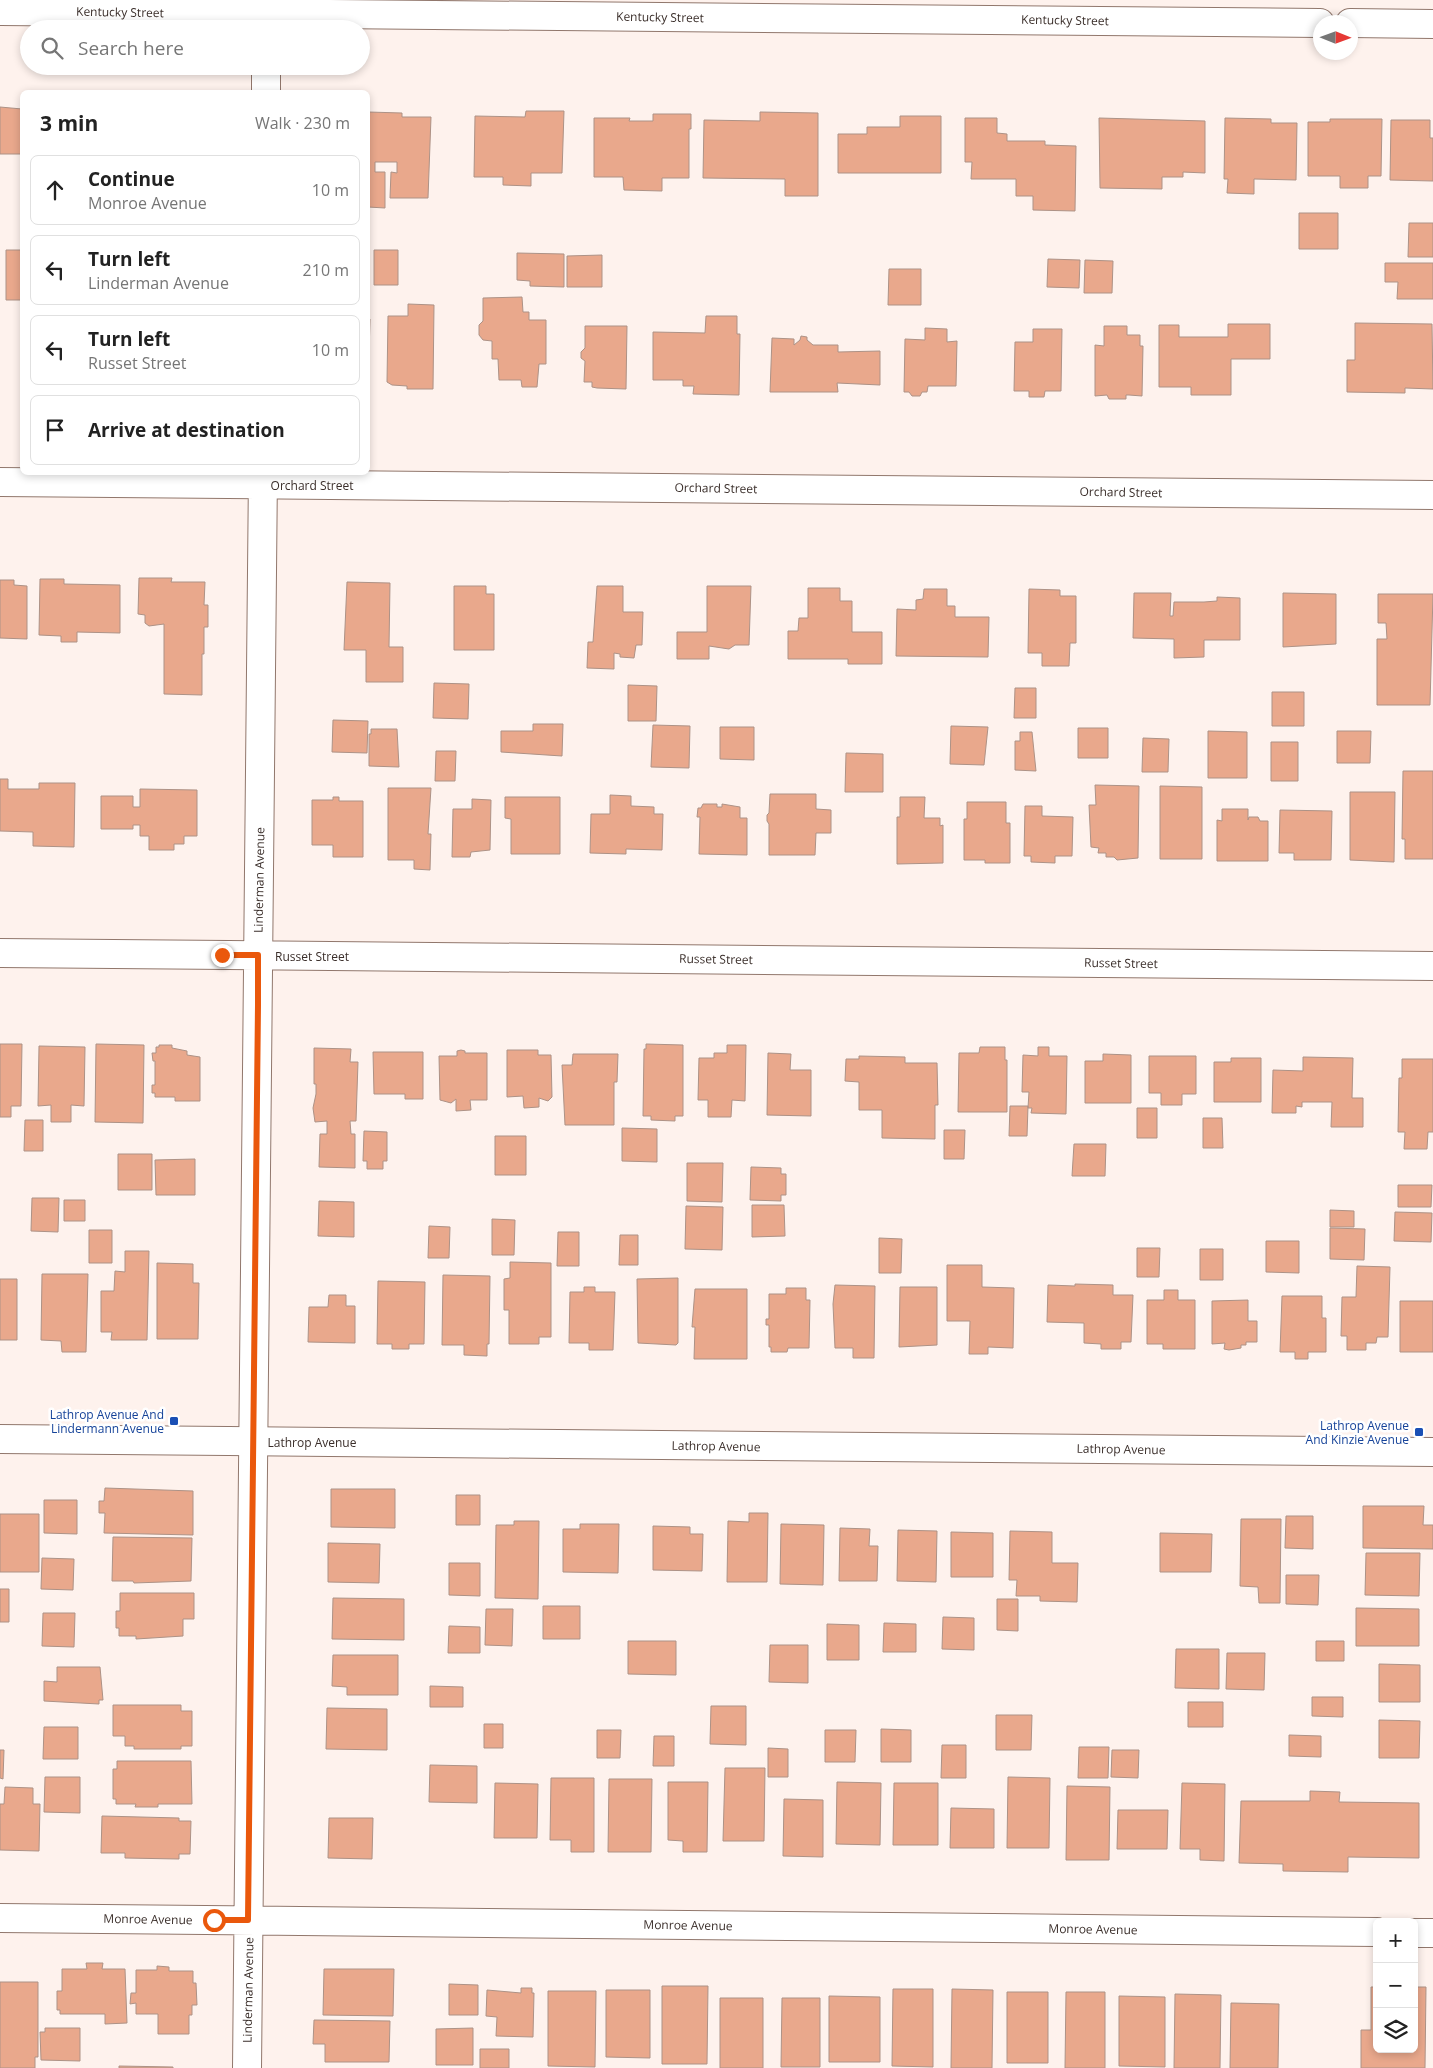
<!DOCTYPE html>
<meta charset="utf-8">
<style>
:root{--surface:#fff;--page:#f6f6f6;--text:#222;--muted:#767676;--line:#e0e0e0}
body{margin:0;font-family:"Open Sans",sans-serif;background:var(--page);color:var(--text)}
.controls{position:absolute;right:15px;bottom:15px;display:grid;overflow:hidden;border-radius:8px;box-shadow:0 2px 8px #0003}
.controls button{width:45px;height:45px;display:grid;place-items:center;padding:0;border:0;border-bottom:1px solid var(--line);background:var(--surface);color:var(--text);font:25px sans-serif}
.compass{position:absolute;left:1313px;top:15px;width:45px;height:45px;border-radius:50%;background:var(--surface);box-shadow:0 2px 8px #0003;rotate:91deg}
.stop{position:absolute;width:15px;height:15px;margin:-11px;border:4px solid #ea580c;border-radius:50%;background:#fff}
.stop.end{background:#ea580c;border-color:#fff;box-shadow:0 1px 5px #0008}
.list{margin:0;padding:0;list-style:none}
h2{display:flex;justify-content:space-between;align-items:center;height:65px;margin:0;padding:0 20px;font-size:21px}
h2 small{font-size:16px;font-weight:400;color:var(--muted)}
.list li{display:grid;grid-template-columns:32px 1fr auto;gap:15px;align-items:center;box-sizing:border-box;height:70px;margin:0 10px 10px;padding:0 10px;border:1px solid var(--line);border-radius:8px}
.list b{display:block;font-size:19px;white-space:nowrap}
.list p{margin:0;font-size:16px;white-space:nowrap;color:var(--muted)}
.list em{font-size:16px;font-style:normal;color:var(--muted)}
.icon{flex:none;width:28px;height:28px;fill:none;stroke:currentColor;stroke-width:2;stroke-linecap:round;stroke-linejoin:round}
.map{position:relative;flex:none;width:1433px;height:2068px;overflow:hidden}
.search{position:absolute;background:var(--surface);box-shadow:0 2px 8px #0003;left:20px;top:20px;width:350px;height:55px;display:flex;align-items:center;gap:12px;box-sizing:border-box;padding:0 18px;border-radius:28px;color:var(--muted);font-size:19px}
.panel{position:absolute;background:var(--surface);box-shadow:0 2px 8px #0003;left:20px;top:90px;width:350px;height:385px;border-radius:8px}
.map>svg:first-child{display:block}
.building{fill:#e9a88c;stroke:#ad9286}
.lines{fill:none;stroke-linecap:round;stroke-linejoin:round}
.minor-casing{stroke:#91776c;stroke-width:30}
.tertiary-casing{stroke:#91776c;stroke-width:30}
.minor{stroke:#fff;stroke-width:28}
.tertiary{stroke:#fff;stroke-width:28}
.route{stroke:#ea580c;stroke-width:6}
.transit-dot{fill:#1a4fb4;stroke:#fff;stroke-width:2}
.labels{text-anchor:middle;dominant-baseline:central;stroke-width:5;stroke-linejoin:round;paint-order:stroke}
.street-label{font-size:12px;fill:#3a2e2a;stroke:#fff}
.transit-label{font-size:12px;fill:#164399;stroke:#fff;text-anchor:end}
</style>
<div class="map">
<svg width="1433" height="2068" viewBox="0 0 1433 2068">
<rect width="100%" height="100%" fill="#fef2ed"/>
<!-- building -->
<path class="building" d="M0 107 22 109V154H0Z
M526 111H564L562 173H531V186L503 185V177H474L475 116 525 117Z
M368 112 402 113V117H431L428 198H390L391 172 397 173V162H375V172H385V208L368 207Z
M760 112 818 113V196H785V179L703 178 704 120 760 121Z
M653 114H691V129H689V178H662V191L624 190 623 177H594V118H630L629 121H653Z
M900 116H941V173H838V134H867V127H900Z
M965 118H997V133L1007 134V141H1045V145L1076 146 1075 211 1033 210V196H1016V179H971L972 162H965Z
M1099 118 1205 121V173L1183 172V177H1162V189L1100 188Z
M1225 118 1271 119V123H1297L1296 180 1254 179V194L1227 193 1228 179H1224Z
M1330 119H1382L1381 176H1368V188H1340V176H1308V122H1330Z
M1391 120H1430V138H1433V181L1390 180Z
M1299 213H1338V249H1299Z
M1409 223H1433V257H1408Z
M6 250H22V300H6Z
M374 250H398V285H374Z
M517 253 564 254V287L530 286V281L517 280Z
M602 255V287H567V256Z
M1048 259 1080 260 1079 288 1047 287Z
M1085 260 1113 261 1112 293H1084Z
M1385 263H1433V299H1397L1398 282H1385Z
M889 269H921V305H888Z
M522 297 523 312H529V320H546V364H539L537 387H522L521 380H499L498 359H492V341L483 340 479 335V325L483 321V298Z
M408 304 434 305 433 389H407V386L392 385 387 382 388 316H408Z
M706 316H737V334H740L739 395 693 394 694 386H683V380H653V332L705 333Z
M368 319H370L368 388Z
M1355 323 1432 324 1433 389 1405 388V393L1347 392V360H1355Z
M1228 324H1270V359H1231V395H1191V387H1159V325H1179V337H1228Z
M585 326H627L626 389 597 388 592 387V382H584L585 361 581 358V352L585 348Z
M1104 326H1127V335H1140V346H1143L1142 396 1129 395H1126V399H1109L1107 395 1095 396V345L1104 346Z
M925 328 947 329V342L957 341 956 386H928L927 392H922L920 396H912L909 392H904L905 339 925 340Z
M1033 329H1062L1061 391H1045L1044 397H1029V391H1014L1015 342H1033Z
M801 336 807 337V340L813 345H838V352L880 351V385L837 383 838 392H770L772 338 794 339V345L800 340Z
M139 578H172L171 582H205L204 605H208V627H204V654H202V695L164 694V624L149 626 145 623V615L138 614Z
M40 579H64V584L120 585V633L77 632V642H61V636L39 635Z
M0 580H14V585L27 586V639L0 638Z
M347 582 390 583 389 647H403V682H366V650H344Z
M454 586H486V594H494V650H454Z
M597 586H623V612H643L642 645H636L634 658 620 657V654L614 653V669L587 668 588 642H593Z
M707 586H751L749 645H735L729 649 709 646V659H677V632H707Z
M808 588H840V601H852V632H882V664H848V659H788V631H798L799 618H808Z
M924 589H947V606H955V617H989L988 657 896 656 897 609 916 610V600L923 599Z
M1029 589 1060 590V596H1076V643H1070L1069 666H1042V653H1028Z
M1134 593H1171L1170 616H1173L1174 602H1204L1217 601V597L1240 598V640H1204V657L1174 658V639L1133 638Z
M1283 593 1336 594V644L1283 647Z
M1378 594H1433L1430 705H1377V639H1387L1386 623H1378Z
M434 683 469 684 468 719 433 718Z
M628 685 657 686 656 721H628Z
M1015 688H1036V718H1014Z
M1272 692H1304V726H1272Z
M333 720 368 721 367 753 332 752Z
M533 724H563L562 756 501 752V731H533Z
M653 725 690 726 689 768 651 767Z
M951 726 988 727 984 765 950 764Z
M720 727H754V760L720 759Z
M1078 728H1108V758H1078Z
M371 729H397L399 767 369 766V734H371Z
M1208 731 1247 732V778H1208Z
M1337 731H1371L1370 763H1337Z
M1020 732H1032L1036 771 1015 770V741H1020Z
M1143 738 1169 739 1168 772H1142Z
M1271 742H1298V781H1271Z
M436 751H456L455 781H435Z
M846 753 883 754V792H845Z
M1403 771H1433V859H1405V839H1402Z
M0 779H8V789H39V783H75L74 847 33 846V832L0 831Z
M1095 785 1139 786 1138 858 1117 860 1114 857H1106V853H1098L1099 848 1091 847 1089 805H1096Z
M1160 786 1202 787V859H1160Z
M388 788H431L428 834H431L430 870 414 869V860H388Z
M140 789 197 790V836H184V844H174V850H149V836H140V825H133V829H101V796H133V807H140Z
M1350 792H1395L1394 862 1350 860Z
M770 794H816V809L831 810V833H816L815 855H769V824L767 821V815L769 813Z
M610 795 631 796V806L654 807V814H663L662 850 626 849V854L590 853 591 814H610Z
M333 797H339V801H363V857H333V845H312V800H333Z
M505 797H560V854H511V819L505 818Z
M900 797H925L924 818H940V826L943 825V863L897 864V817H900Z
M472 799 491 800 490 850 471 852 470 857H452L453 809H472Z
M967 802H1006V823H1010V863H985V860H964V819H967Z
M703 804H717V807H722V804L740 807V818H747V855L699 854 700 817H697L698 808H701Z
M1025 806H1042V816L1073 817 1072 856H1055V863L1031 862V856H1024Z
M1222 809H1248V820L1249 817H1258L1260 821H1268V861H1217V820L1222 821Z
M1280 810 1332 811 1331 860H1294V853H1279Z
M0 1044H22L21 1106H11V1117H0Z
M96 1044 144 1045 143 1123 95 1122Z
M646 1044 683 1045V1116H675V1121L651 1120V1116H643L644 1049H646Z
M159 1045H172V1048L187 1051V1055L200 1057V1101H175V1097H155V1093H152V1085H155V1061H153L152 1053H156V1047H159Z
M727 1045H746L745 1101 732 1100 731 1117H708V1100H698L699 1058H714V1053H727Z
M39 1046 85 1047 84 1106 71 1105V1122H51V1105L38 1106Z
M980 1047H1005V1060H1007V1112H958L959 1053H979Z
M1038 1047H1049V1056H1067L1066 1114 1031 1113 1032 1108H1028L1029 1092H1022L1023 1055 1038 1056Z
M314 1048 351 1049 350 1062H358L356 1121H350L351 1134H355V1168L319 1167 320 1134H327V1121L315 1122 313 1108 316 1094V1084H314Z
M461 1050 465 1051V1053H487V1100H470L471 1110 456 1111V1099L451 1103 440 1100 439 1056H457V1051Z
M507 1050H538V1055H551L552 1097 548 1101 539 1098V1107L524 1108 523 1096 507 1097Z
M373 1052H423V1099H405V1094H374Z
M768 1053 791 1054 790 1070H811V1116L767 1115Z
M573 1054H618L617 1082H614V1125H565L562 1065H572Z
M1103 1054 1131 1055V1103H1085V1061H1103Z
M859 1056 905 1057V1063H937L938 1105H935V1139L882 1138V1110H859V1082L845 1081 846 1059H859Z
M1149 1056H1196V1094H1182V1105H1161V1093H1149Z
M1303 1057 1353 1058 1352 1098H1363V1127H1331L1332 1102H1302V1107L1296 1106V1113H1272L1273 1070 1303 1071Z
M1231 1058H1261V1102H1214V1062H1231Z
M1402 1059H1433V1132H1428L1427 1149H1404L1405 1132H1398L1399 1078H1402Z
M1010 1106H1028L1027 1136H1009Z
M1137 1108H1157V1138H1137Z
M1203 1118H1222L1223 1148H1203Z
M25 1120H43V1151H24Z
M622 1128 657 1129V1162L622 1161Z
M944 1130H965L964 1159H944Z
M364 1131 387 1132V1161H383V1169H367V1161H363Z
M495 1136H526V1175H495Z
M1074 1144H1106L1105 1176H1072Z
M118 1154H152V1190H118Z
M195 1159V1195H156L155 1160Z
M687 1163H723L722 1202 687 1201Z
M751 1167 781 1168V1174H786V1195H781V1201L750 1200Z
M1398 1185H1432L1431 1207H1398Z
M32 1198H59L58 1232 31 1231Z
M64 1200H85V1221H64Z
M319 1201 354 1202V1237L318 1236Z
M752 1205H784L785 1236 752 1237Z
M686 1206 723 1207 722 1250 685 1249Z
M1330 1210 1354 1211V1227H1330Z
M1395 1212 1432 1213 1431 1242 1394 1241Z
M492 1219 515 1220 514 1255H492Z
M429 1226 450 1227 449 1258H428Z
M1330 1228 1365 1229 1364 1260 1330 1259Z
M89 1230H112V1263H89Z
M558 1232H579V1266H557Z
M620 1235H638V1265H619Z
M879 1238 902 1239 901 1273H879Z
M1266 1241H1299V1273L1266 1272Z
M1137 1248H1160L1159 1277H1137Z
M1200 1249H1223V1280H1200Z
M125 1251H149L147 1340H111L112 1332H101V1291H114L115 1271 125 1272Z
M510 1262 551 1263V1337H539V1344H509V1310H504V1279L510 1278Z
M157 1263 193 1264V1283H199L198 1339H157Z
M947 1265H982V1287L1014 1288 1013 1348 988 1347V1354H969L970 1321H947Z
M1357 1266 1390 1267 1388 1337H1377L1376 1343H1366V1350H1347V1336H1341L1342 1297H1356Z
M42 1274H88L86 1352H62L61 1341 41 1340Z
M443 1275 490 1276 489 1344H487V1356L464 1355V1345H442Z
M678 1278V1343L676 1345 638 1343 637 1279Z
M0 1279H17V1340H0Z
M378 1281 425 1282 424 1344H409V1349H392V1344H377Z
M1075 1284 1113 1285V1295H1133L1131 1342H1121V1349H1101V1344L1084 1343V1323L1047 1322 1048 1285 1075 1286Z
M835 1285 875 1286 874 1358H853V1348H835L833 1304Z
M584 1287H595V1292H615L613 1350H589V1343H569L570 1292H584Z
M900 1287H937V1345L899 1347Z
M786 1288H806V1300H810L809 1348H788L787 1352H771V1347H769V1325H766V1319H769V1294H786Z
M695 1289H747V1359H694L695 1327H692Z
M1164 1290H1178V1300H1195V1349H1163V1344H1147V1300H1164Z
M329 1295H346V1306H355V1343L308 1342 309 1307H328Z
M1282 1296H1322V1318H1326V1352H1308V1359H1295V1352H1280Z
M1248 1300V1321H1257V1342H1246V1345H1241V1348L1229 1350 1224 1349 1225 1343 1212 1344V1301Z
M1400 1301H1433V1352H1400Z
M105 1488 193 1491V1535L104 1533 105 1513H99V1501H104Z
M331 1489H395V1528L331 1527Z
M456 1495H480V1525H456Z
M44 1500H77V1534L44 1533Z
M1363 1506H1424L1423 1525H1433V1549L1363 1548Z
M749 1513H768L767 1582H727L728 1521 749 1522Z
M0 1514H39V1572H0Z
M1286 1516H1313V1549L1285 1548Z
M1241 1519H1281L1280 1603H1259L1258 1587 1240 1586Z
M514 1521H539L538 1599 495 1598 496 1525H514Z
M580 1524H619L618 1573 563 1572V1529H580Z
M781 1524 824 1525 823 1585 780 1584Z
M653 1526 690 1527V1534H703L702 1571 653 1570Z
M840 1528 870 1529 869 1546H878L877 1581H839Z
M898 1530 937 1531 936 1582 897 1581Z
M1010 1531 1052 1532V1563H1078L1077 1602 1040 1601V1596H1016L1017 1580H1009Z
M951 1532 993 1533V1577H951Z
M1160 1533 1212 1534 1211 1572H1160Z
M113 1537 192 1538 191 1581 134 1583 133 1581H112Z
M328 1543 380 1544 379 1583 328 1582Z
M1366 1553H1420L1419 1596 1365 1595Z
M42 1558 74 1559 73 1590 41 1589Z
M449 1563H480V1596L449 1595Z
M1286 1575H1319L1318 1605 1286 1604Z
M0 1589H9V1622H0Z
M120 1593H194V1619H183V1636L136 1639V1636H119V1628H116V1611H120Z
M333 1598 404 1599V1640L332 1639Z
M997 1599H1018V1631L997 1630Z
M543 1606H580V1639H543Z
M1356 1608 1419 1609V1646H1356Z
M486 1609H513L512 1646 485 1645Z
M43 1613H75L74 1647 42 1646Z
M943 1617 974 1618V1650L942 1649Z
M884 1623 916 1624V1652H883Z
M827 1624 859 1625V1660H827Z
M449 1626 480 1627V1653H448Z
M628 1641H676V1675L628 1674Z
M1316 1641H1344V1661H1316Z
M770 1645H808V1683L769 1682Z
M1176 1649H1219V1689L1175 1688Z
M1227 1653H1265L1264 1690 1226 1689Z
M333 1655H398V1695H347V1687L332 1686Z
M1379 1664 1420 1665V1702H1379Z
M57 1667H100L103 1700H99V1704L44 1701V1681L57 1682Z
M430 1686 463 1687V1707H430Z
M1312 1697H1343V1717L1312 1716Z
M1188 1702H1223V1727H1188Z
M113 1705H181V1711H192V1746H181V1749H134V1746H125V1736H113Z
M711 1706H746V1745L710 1744Z
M327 1708 387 1709V1750L326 1749Z
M996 1715H1032L1031 1750H996Z
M1379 1720 1420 1721 1419 1758H1379Z
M484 1724H503V1748H484Z
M44 1727H78V1759H43Z
M881 1729 911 1730V1762H881Z
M597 1730H621L620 1758H597Z
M825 1730H856L855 1762H825Z
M1289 1735 1321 1736V1757L1289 1756Z
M654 1736H674V1766H653Z
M942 1745H966V1778H941Z
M1079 1747H1109L1108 1778H1078Z
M768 1748 788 1749V1777H768Z
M0 1750H4L3 1779 0 1778Z
M1112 1750H1139L1138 1778 1111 1777Z
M117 1761H191L192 1804H158V1807H135L136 1804H116V1799H113V1769H117Z
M430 1765 477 1766V1803L429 1802Z
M725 1768H765L764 1841H723Z
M45 1777H80V1813L44 1812Z
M1008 1777 1050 1778 1049 1848H1007Z
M551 1778H594V1852H571V1840H550Z
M609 1779H652L651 1852H608Z
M668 1782H708L707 1852H683V1841L668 1840Z
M837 1782 881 1783 880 1845 836 1844Z
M495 1783 538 1784 537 1838H494Z
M894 1783H938V1845H893Z
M1182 1783 1225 1784 1224 1861 1200 1860V1849H1180Z
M1067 1786 1110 1787 1109 1860H1066Z
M5 1787 33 1788V1804H40L39 1851 0 1850V1804H4Z
M1310 1791 1340 1792 1339 1802 1419 1803V1858L1348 1857V1872L1283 1871V1864L1239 1863 1241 1801H1310Z
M784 1799 823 1800V1857L783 1856Z
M951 1808 994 1809V1848H950Z
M1118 1810H1168L1167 1849H1117Z
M102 1816 179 1818V1821H191L190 1854H179V1859L125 1858V1853H101Z
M329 1818H373L372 1859 328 1858Z
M86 1963H103L102 1969H125L127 2023 105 2024V2014H60V2010H57V1991H62V1969H87Z
M157 1966 169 1967V1971H193V1983H196L197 2005H192V2015H189V2034H158V2014H136V2003L130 2004 131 1993H136V1970H157Z
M324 1969H394L393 2016 323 2015Z
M0 1982H38V2057H35V2068H0Z
M449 1984 478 1985V2015H449Z
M662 1986H708L707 2064H662Z
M1371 1987H1377V2049H1414V1987H1426L1425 2068H1361V2030H1371Z
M521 1988H532V1993H534L533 2037 496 2036 497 2017 486 2016 487 1990 521 1993Z
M893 1989H933V2067L892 2066Z
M952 1989 993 1990 992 2068H951Z
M606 1990H650V2058L606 2057Z
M548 1991H596L595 2067 548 2066Z
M1007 1992H1048V2063H1007Z
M1066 1992H1105V2068H1065Z
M1175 1994 1221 1995 1220 2068H1174Z
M829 1996 880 1997V2062H829Z
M1119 1996 1165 1997V2067L1119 2066Z
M720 1998H763V2068H720Z
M782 1998H820V2067H781Z
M1231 2003 1279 2004 1278 2068H1230Z
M314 2020 390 2021 389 2062H325V2044H313Z
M45 2028H80V2061L41 2060 40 2032H45Z
M473 2028V2065H436V2029Z
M480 2049H509V2068H480Z
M119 2066 173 2067V2068H119Z"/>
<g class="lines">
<!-- minor casing -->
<g class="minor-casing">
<path id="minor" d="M0 11 1320 23
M1350 23 1433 24
M266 92V66
M0 482 1433 495
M0 953 1433 966
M0 1918 1377 1932
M1414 1933H1433
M247 2068 263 472"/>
</g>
<!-- tertiary casing -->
<g class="tertiary-casing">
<path id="tertiary" d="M0 1439 1433 1452"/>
</g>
<!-- minor -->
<use href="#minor" class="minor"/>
<!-- tertiary -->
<use href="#tertiary" class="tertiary"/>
</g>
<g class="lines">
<!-- route -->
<path class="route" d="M214 1920H248L258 1005V955H222"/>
</g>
<!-- markers -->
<g class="transit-dot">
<rect x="169" y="1416" width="10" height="10" rx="2.5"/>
<rect x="1414" y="1427" width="10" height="10" rx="2.5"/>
</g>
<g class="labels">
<!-- street labels -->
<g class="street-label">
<text transform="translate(120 12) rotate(1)">Kentucky Street</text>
<text transform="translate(660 17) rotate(1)">Kentucky Street</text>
<text transform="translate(1065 20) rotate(1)">Kentucky Street</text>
<text x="312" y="485">Orchard Street</text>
<text transform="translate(716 488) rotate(1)">Orchard Street</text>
<text transform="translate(1121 492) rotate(1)">Orchard Street</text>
<text transform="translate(259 880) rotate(-89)">Linderman Avenue</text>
<text x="312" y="956">Russet Street</text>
<text transform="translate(716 959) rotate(1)">Russet Street</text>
<text transform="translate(1121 963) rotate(1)">Russet Street</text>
<text x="312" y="1442">Lathrop Avenue</text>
<text transform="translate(716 1446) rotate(1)">Lathrop Avenue</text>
<text transform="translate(1121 1449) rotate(1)">Lathrop Avenue</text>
<text transform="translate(148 1919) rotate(1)">Monroe Avenue</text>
<text transform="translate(688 1925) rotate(1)">Monroe Avenue</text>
<text transform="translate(1093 1929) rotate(1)">Monroe Avenue</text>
<text transform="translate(248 1990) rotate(-89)">Linderman Avenue</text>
</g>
<!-- transit labels -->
<g class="transit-label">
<text x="164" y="1414">Lathrop Avenue And<tspan x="164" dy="14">Lindermann Avenue</tspan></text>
<text x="1409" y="1425">Lathrop Avenue<tspan x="1409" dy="14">And Kinzie Avenue</tspan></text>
</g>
</g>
</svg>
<div class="controls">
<button>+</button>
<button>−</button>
<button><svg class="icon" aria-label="layers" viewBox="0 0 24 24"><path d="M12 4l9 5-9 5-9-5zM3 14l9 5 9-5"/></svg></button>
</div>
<svg class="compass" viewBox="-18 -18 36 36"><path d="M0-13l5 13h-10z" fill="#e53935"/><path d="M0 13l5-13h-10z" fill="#767676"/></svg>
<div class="stop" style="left:214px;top:1920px"></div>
<div class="stop end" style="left:222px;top:955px"></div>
<div class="search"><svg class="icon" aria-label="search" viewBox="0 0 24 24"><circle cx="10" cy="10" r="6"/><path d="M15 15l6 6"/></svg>Search here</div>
<section class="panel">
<h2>3 min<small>Walk · 230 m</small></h2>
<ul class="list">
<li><svg class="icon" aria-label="ahead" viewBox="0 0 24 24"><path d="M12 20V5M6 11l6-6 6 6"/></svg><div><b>Continue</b><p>Monroe Avenue</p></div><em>10 m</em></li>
<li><svg class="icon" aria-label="left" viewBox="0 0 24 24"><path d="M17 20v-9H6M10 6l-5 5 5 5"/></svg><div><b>Turn left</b><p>Linderman Avenue</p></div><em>210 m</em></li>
<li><svg class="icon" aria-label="left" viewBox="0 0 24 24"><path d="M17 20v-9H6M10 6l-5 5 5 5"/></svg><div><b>Turn left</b><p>Russet Street</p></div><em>10 m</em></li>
<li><svg class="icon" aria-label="arrive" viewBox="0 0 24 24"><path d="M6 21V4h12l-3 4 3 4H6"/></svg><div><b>Arrive at destination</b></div></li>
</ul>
</section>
</div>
